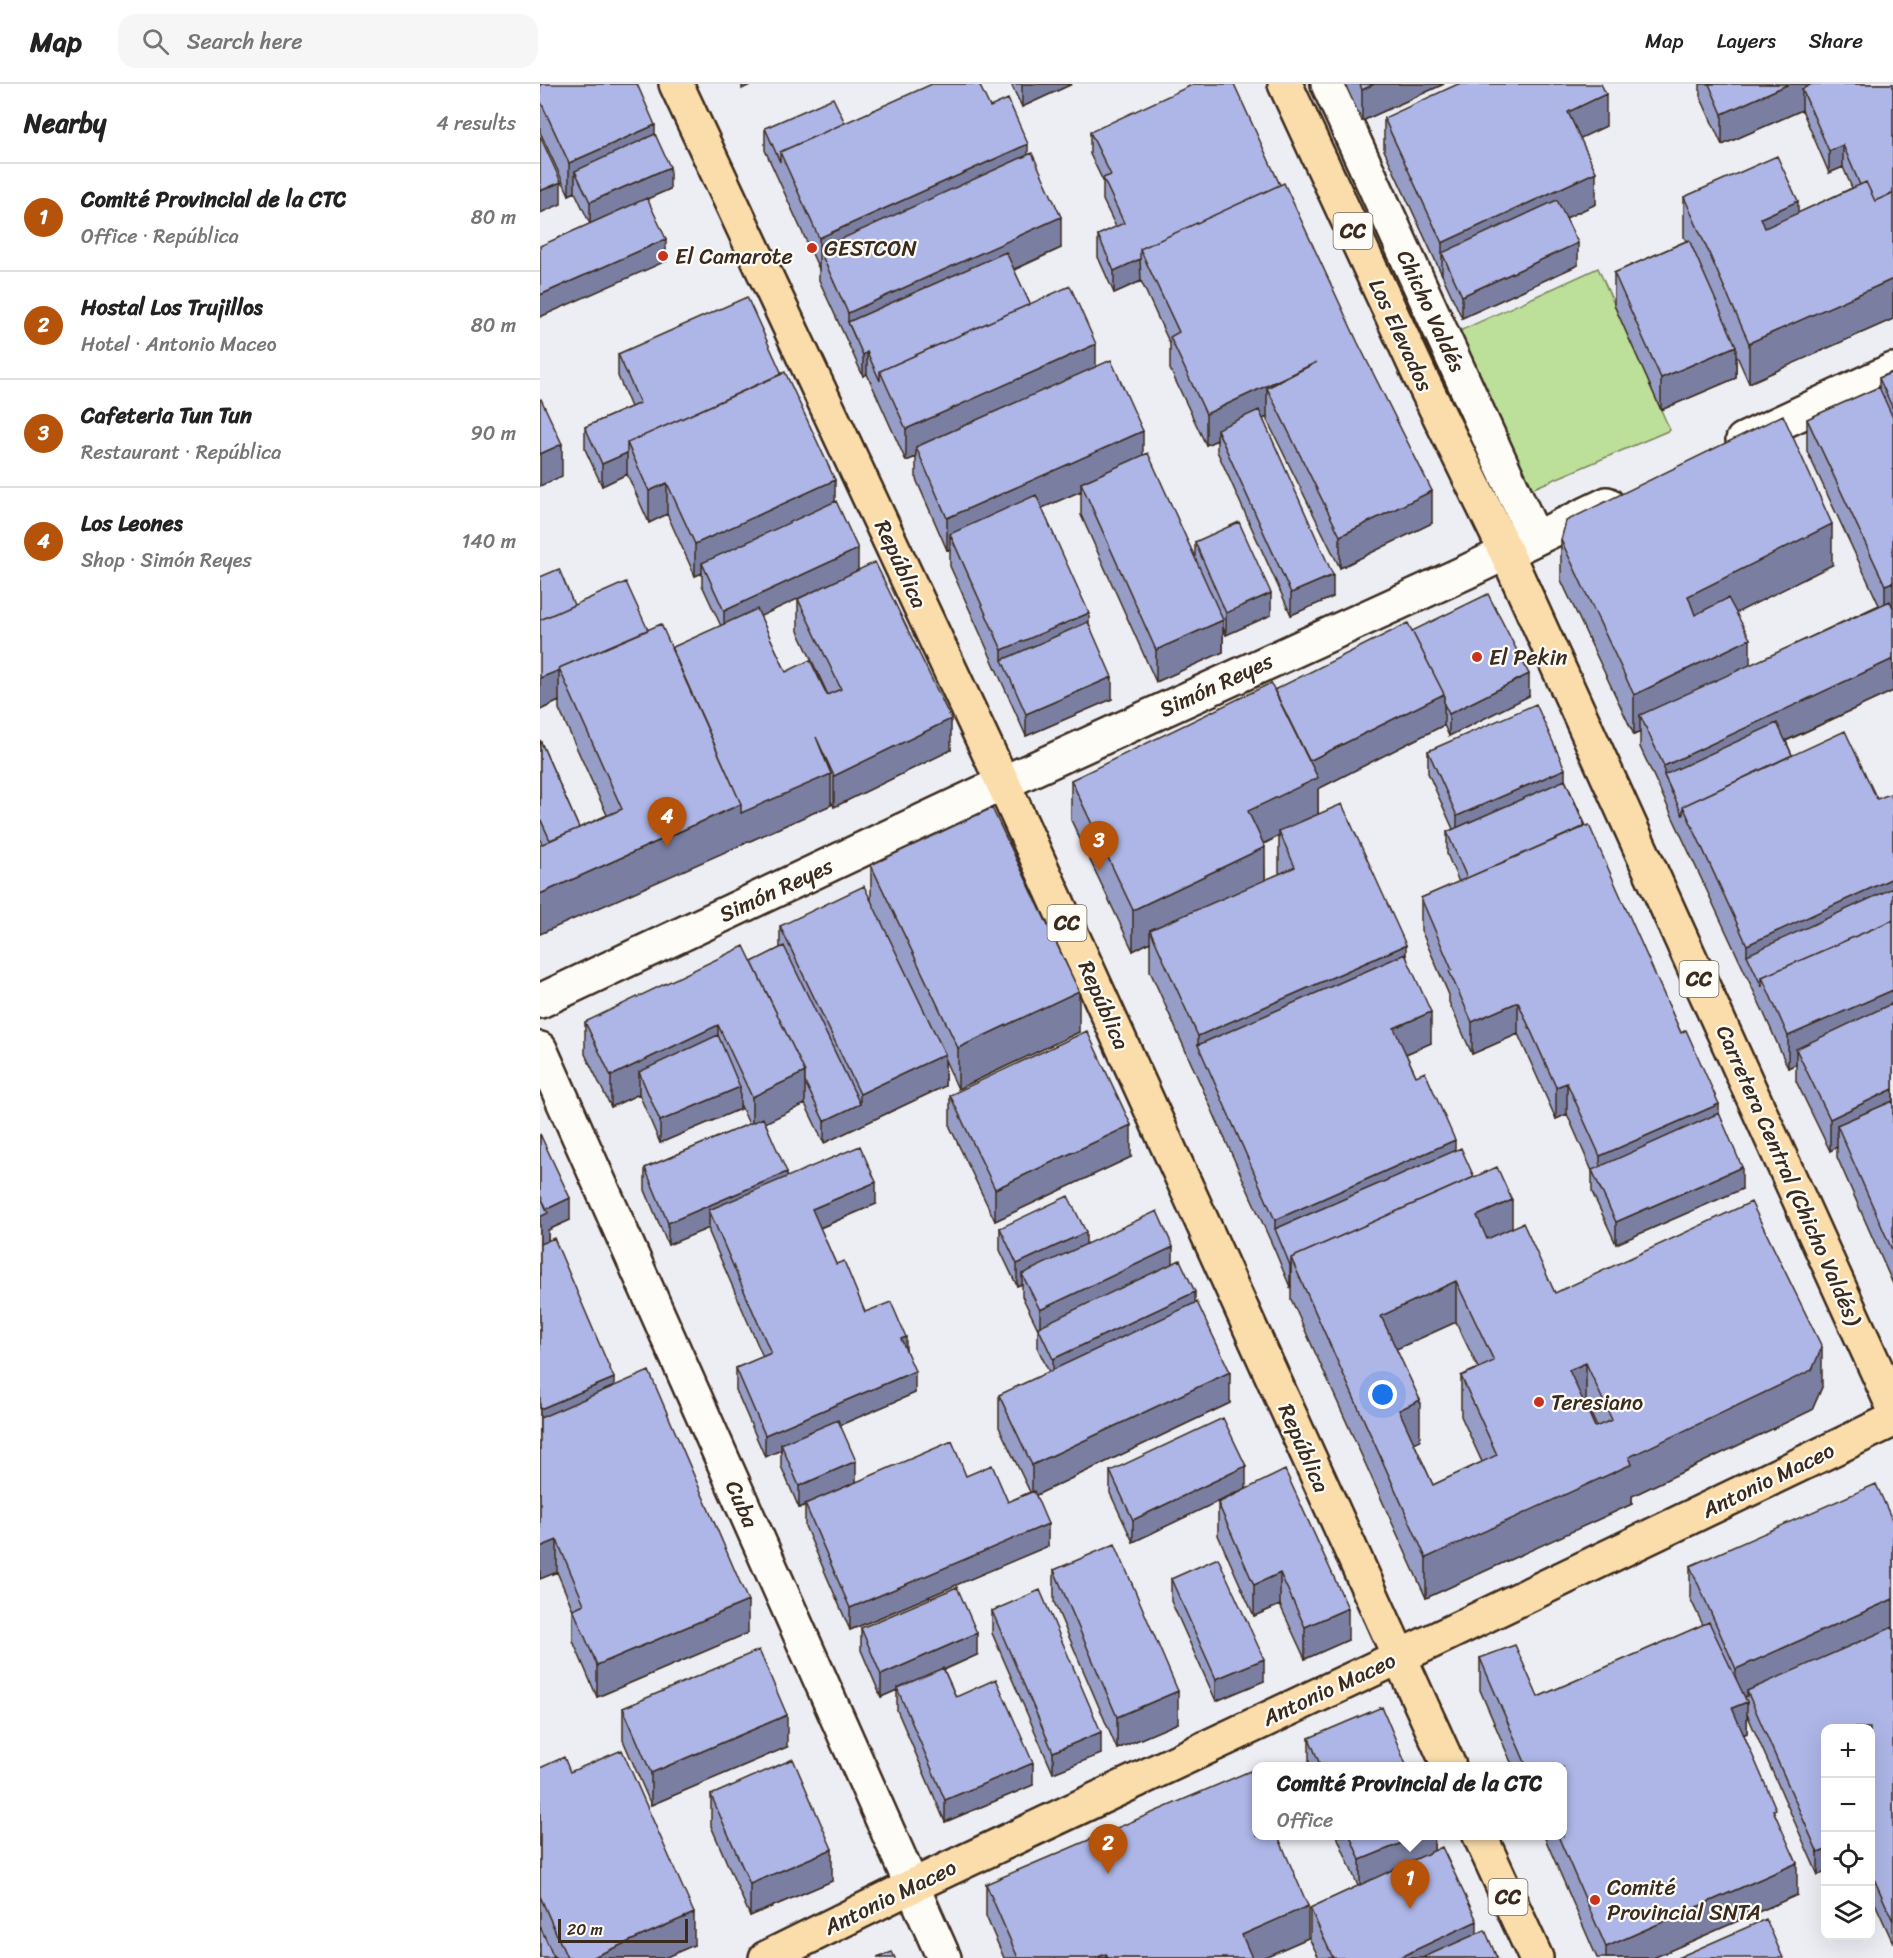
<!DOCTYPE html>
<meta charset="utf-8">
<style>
:root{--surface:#fff;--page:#f6f6f6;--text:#222;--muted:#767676;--line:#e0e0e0;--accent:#b45309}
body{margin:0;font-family:Sriracha,sans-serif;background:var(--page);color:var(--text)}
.controls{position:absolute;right:18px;bottom:18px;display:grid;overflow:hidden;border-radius:12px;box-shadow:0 6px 24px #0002}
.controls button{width:54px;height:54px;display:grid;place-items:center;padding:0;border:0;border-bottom:2px solid var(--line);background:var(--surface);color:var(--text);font:30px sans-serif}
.scale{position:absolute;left:18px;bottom:15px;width:130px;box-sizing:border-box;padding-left:6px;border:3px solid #3b2a1e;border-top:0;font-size:16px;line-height:21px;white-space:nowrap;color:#3b2a1e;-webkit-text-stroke:4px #fdfcf7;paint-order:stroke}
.you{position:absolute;left:843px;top:1311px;width:21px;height:21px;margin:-15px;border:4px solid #fff;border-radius:50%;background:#1a73e8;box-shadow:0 0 0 9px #1a73e833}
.badge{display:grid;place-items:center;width:39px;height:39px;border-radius:50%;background:var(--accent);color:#fff;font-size:20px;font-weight:700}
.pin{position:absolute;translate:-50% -50px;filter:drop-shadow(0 2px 3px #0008)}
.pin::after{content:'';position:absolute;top:32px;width:21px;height:18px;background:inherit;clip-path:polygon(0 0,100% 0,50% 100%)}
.popup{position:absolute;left:712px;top:1678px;width:315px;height:78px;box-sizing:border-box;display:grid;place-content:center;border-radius:12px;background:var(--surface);filter:drop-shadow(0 2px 4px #0005);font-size:20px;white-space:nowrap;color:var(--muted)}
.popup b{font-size:22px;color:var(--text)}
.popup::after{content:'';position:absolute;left:50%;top:100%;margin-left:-12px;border:12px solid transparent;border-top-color:var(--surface)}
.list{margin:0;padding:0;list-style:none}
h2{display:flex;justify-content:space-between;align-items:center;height:78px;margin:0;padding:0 24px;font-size:26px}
h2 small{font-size:20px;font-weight:400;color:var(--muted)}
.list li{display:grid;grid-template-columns:39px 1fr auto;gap:18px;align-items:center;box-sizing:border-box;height:108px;padding:0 24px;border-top:2px solid var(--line)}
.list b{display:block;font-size:22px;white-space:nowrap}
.list p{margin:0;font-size:20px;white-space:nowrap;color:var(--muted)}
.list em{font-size:20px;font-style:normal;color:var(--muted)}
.icon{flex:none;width:33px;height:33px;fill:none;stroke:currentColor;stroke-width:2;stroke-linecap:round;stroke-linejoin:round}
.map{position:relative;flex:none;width:1353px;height:1874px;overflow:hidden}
header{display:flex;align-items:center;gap:36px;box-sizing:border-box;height:84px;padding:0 30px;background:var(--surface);border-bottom:2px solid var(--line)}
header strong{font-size:28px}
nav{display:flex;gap:33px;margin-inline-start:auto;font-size:21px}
.search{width:420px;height:54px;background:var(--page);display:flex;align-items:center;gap:15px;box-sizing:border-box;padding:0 21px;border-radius:18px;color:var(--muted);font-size:22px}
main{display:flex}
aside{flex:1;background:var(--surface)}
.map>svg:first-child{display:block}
.green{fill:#bcdf99;stroke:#7c845c;stroke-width:1.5}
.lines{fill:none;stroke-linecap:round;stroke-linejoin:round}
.minor-casing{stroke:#3b2a1e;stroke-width:38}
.major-casing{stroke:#3b2a1e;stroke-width:38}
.minor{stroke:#fdfcf7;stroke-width:33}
.major{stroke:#fbddab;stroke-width:33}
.wall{fill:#969dc7;stroke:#3b2a1e;stroke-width:1.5;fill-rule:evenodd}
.shaded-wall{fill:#7a7fa2;stroke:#3b2a1e;stroke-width:1.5}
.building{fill:#aeb6e7;stroke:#3b2a1e;stroke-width:1.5;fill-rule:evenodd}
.poi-dot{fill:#c8321e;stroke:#fdfcf7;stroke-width:2}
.labels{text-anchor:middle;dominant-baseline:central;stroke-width:4.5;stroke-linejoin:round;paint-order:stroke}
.shield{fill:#fdfcf7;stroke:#75695f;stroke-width:1.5}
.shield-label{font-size:21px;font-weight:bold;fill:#3b2a1e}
.poi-label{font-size:22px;fill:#3b2a1e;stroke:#fdfcf7;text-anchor:start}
.street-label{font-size:22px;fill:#3b2a1e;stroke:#fdfcf7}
</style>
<header>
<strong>Map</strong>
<div class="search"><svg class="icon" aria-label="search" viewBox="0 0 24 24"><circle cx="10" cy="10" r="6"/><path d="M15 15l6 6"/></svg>Search here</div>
<nav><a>Map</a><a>Layers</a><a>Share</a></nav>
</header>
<main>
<aside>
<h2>Nearby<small>4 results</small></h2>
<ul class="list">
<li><span class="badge">1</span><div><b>Comité Provincial de la CTC</b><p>Office · República</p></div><em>80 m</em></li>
<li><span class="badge">2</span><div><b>Hostal Los Trujillos</b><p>Hotel · Antonio Maceo</p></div><em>80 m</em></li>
<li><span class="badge">3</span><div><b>Cafeteria Tun Tun</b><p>Restaurant · República</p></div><em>90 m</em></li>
<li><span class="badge">4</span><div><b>Los Leones</b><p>Shop · Simón Reyes</p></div><em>140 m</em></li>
</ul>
</aside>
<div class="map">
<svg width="1353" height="1874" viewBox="0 0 1353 1874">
<rect width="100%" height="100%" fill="#edeef4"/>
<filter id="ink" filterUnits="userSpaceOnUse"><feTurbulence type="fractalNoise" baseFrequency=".0167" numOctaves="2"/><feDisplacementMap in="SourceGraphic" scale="12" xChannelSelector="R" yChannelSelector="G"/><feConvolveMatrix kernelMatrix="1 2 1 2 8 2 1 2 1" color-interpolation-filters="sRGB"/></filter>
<g filter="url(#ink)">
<!-- green -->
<path class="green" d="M1058 184 1130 346 987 407 915 249Z"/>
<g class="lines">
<!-- minor casing -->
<g class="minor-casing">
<path id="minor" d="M788 0 995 454
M1203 356 1353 286
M0 917 463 699 926 488 1067 420
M0 965 404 1874"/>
</g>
<!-- major casing -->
<g class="major-casing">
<path id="major" d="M136 0 463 699 909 1682
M745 0 881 294 966 468 1353 1322
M940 1752 996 1874
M226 1874 372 1802 859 1573 1353 1336"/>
</g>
<!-- minor -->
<use href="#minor" class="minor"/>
<!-- major -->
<use href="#major" class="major"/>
</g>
<!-- wall -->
<path class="wall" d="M0 0 115 50 130 105 107 115 126 177 50 140 35 108 29 111 0 48Z
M471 0H532L482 23Z
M805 0H904L822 37Z
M1160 0H1353V235L1209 299 1196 270V294L1121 326 1074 221V189L1146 157 1144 153V113L1258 129 1312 104 1303 83 1289 89 1262 26 1182 61 1160 12Z
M450 23 488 71 521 164 474 186 490 220 556 283 603 371 655 473V458L731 531 686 551 683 543V568L616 598 541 431V407L502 424 549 542 572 615 486 652 410 482V465L407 466 376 395V373L366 377 327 290 323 292 279 196V185L225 66V44L305 39Z
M844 34 1066 42 1040 54 1056 120 1026 134 1038 181 922 234 844 66Z
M550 48 892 439 800 484 727 336V333L723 335 793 513 751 531 677 367V356L666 361 630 285V260L601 197 574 209 558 173V151L576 143 563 116V97L550 70Z
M78 270 295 418 318 486 411 666 294 723 291 717V721L201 761 2 760 0 756V656L39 744 67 731 19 625V617L0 626 34 521 108 546 131 564 181 542 162 501V489L155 492 127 430 109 439 87 390 62 402 45 365V343L91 323 78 292ZM279 505 258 515V547L288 611H287L246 588 220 532Z
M1353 288V607L1246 657 1252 671 1337 715 1353 716V1200L1297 1073V1063L1290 1067 1256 997V980L1248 984 1222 925 1100 663V648L1094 651 1021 496V456L1292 481 1196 529 1210 581 1339 521 1267 367V335L1339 303V294Z
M872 547 989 612 909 652 904 641 778 705V730L866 871 891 959 866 970 876 992 915 1067 972 1143 1015 1209 1282 1303 1272 1326 1092 1412V1420L886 1514 751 1215V1202L750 1203 735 1167 610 887V858L593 867 531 736V696L734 606ZM739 752V788L740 790 725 796 724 760ZM916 1238 938 1284 921 1292V1332L942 1378 893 1401 874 1359 880 1356 856 1265ZM1046 1319 1057 1343H1055L1045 1320Z
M888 667 1025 696 1141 949 1179 1029 1202 1105 1076 1160 1052 1108V1087L1027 1030 1016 1035 978 950 932 970 909 918V911L881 846V814L919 798 907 770V748L913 745 888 689Z
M331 781 539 948 418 1005 405 976V1002L284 1059 265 1020 225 1038 247 1093 336 1120 280 1144 296 1180 325 1228 366 1265 375 1309 300 1341 316 1398 426 1392 468 1418 490 1408 459 1343V1311L509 1288 498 1265V1245L482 1212V1200L477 1202 460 1166V1144L633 1179 655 1219 690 1319 496 1411 508 1462 310 1546 265 1442V1421L259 1424 241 1382V1366L225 1373 196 1306V1284L223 1273 169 1148V1144L128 1161 105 1106V1084L209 1040 200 1020V1025L120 1059 99 1010 71 1023 45 970V938L212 878 240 864V842L331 816Z
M410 1011 591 1073 455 1137 410 1043Z
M0 1050 30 1136 8 1146V1156L74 1303 208 1549 57 1613 33 1557V1526L17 1488 0 1495Z
M570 1387 706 1404 593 1458 570 1409Z
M678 1419 808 1556 765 1575 740 1521 714 1532 678 1451Z
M1353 1438V1859L1330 1808V1644H1286V1788L1278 1791 1207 1630V1649L1204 1651 1236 1733 1257 1811 1113 1874H1057L1004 1752H1023V1683H973L940 1606V1574L998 1613 1163 1541 1150 1514V1482Z
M514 1486 638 1639 577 1665 514 1518Z
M631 1495 724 1597 676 1617 631 1517Z
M452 1527 561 1670 513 1689 452 1549Z
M321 1544 437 1571 404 1586 416 1613 493 1701 405 1738 357 1626V1606L341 1613 321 1566Z
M83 1624 247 1663 111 1721 83 1656Z
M769 1654 867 1683H769Z
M0 1684 30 1688 154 1861 124 1874H0Z
M171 1711 292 1797 210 1832 171 1742Z
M797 1752H894V1767L937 1850 957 1874H779L770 1856V1824L818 1802Z
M446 1800 768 1854 722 1874H464L446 1832Z"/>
<!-- shaded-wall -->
<path class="shaded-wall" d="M202 0H212L202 5Z
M482 0H532L482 23Z
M834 0H904L822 37V6Z
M1249 0H1322L1262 5V26L1182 61V30Z
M1066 10V42L1028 60V28Z
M115 41V72L35 87V108L29 111V79Z
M488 60V92L279 165V186V154Z
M1303 61V83L1289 89V67Z
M130 83V105L50 140V118Z
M1056 88V120L911 187 902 169V191V159Z
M21 98V120L0 129V107Z
M1258 117V158L1221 175V134Z
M521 133V164L316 256 308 238V229Z
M126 155V177L0 233V211Z
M1038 159V181L922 234V212Z
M600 175 601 197 574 209V187Z
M1353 195V235L1209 299V259Z
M556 260V292L376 363V373L366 377V345Z
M1196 262V294L1121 326V294Z
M327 268V290L323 292V271Z
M777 278 727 304V333L681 354 677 345V356L666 361V330Z
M603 347V379L541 399V407L415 462 410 450V465L407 466V434Z
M22 360V392L0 402V370Z
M87 369V390L62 402V380Z
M295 396V428L162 479V489L155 492V460Z
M127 399V430L109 439V407Z
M892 407V439L800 484V452Z
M1292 440V481L1148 553V512Z
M318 465V487L184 549V527Z
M793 491V513L751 531V509Z
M1353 498V529L1345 533V501Z
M731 509V531L686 551V529Z
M549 529V560L462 576V566Z
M683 536V568L616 598V566Z
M1210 555V595L1100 631V648L1094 651V611Z
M1353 575V607L1132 709 1124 691V682Z
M19 586V617L0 626V594Z
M989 590V612L909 652V630Z
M572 593V615L486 652V630Z
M904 610V641L778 705V734L739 747V752L708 767V727L767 678Z
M411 635V666L294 723V692Z
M1025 685V707L917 754V732Z
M291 690V721L0 850V810L201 720Z
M725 763V804L610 846V858L593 867V826Z
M1353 794V826L1207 871V861Z
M866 861V902L658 961V952Z
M1353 906V938L1256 965V980L1248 984V952Z
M539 907V948L418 1005V964Z
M978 918V950L932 970V938Z
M891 928V959L854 975V944Z
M178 941V973L99 988V1010L71 1023V992Z
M405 970V1002L284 1059V1037L320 1020V1010Z
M265 988V1020L212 1045V1013Z
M1027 999V1030L1016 1035V1003Z
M200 1003V1025L120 1059V1037Z
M1353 1005V1037L1297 1041V1063L1290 1067V1035Z
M1179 1020V1051L1060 1104V1072Z
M591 1041V1073L455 1137V1105Z
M915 1056V1088L735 1145V1136Z
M1202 1083V1105L1076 1160V1138Z
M247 1088V1110L169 1126V1144L128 1161V1139Z
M336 1098V1120L272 1147V1125Z
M30 1114V1136L8 1146V1161L0 1165V1133L3 1127Z
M972 1116V1157L937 1172V1132Z
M546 1148V1170L482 1190V1200L477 1202V1180Z
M633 1163V1185L500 1248V1226Z
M751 1180V1202L750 1203V1181Z
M916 1197V1238L841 1272V1232Z
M655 1208V1230L513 1297V1275Z
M366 1253V1275L361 1255Z
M1282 1263V1303L1272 1326 1092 1412V1420L886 1514V1474L1089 1373Z
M1046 1279V1319L1029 1327V1286Z
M375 1287V1309L244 1365 241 1360V1366L225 1373V1351Z
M690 1288V1319L492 1413V1381Z
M74 1294V1316L0 1347V1325Z
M880 1316V1356L859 1366V1326Z
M316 1377V1399L259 1424V1402Z
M706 1382V1404L593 1458V1436Z
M508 1440V1462L310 1546V1524Z
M17 1456V1488L0 1495V1463Z
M740 1489V1521L714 1532V1501Z
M1353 1515V1547L1207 1607V1612L1196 1617V1585Z
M208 1517V1549L57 1613V1581Z
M808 1524V1556L765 1575V1543Z
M437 1549V1571L358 1606 357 1604V1606L341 1613V1591Z
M724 1575V1597L676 1617V1595Z
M638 1607V1639L577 1665V1633Z
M1207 1618V1649L1192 1656V1624Z
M247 1631V1663L111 1721V1689Z
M561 1648V1670L513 1689V1668Z
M493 1679V1701L405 1738V1716Z
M879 1752H894V1777L820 1808V1776Z
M292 1765V1797L210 1832V1800Z
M1286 1766V1788L1278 1791V1769Z
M1257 1779V1811L1113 1874H1066V1863Z
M768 1822V1854L722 1874H702V1851Z
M154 1829V1861L124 1874H51Z
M937 1837V1869L926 1874H858Z
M566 1870V1874H555Z"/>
<!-- building -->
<path class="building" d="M0 0H97L115 41 29 79 0 16Z
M392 0H439L450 23 468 15 488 60 279 154 240 68Z
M654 0H694L740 101 600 165V175L574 187 558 151 584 139 563 94 571 91 550 48Z
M820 0H834L822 6Z
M918 0H1061L1066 10 1028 28 1056 88 902 159 844 34Z
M1169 0H1249L1182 30Z
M1272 0H1353V109L1335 117 1326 98 1320 101 1303 61 1289 67 1262 5Z
M293 14 305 39 240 68V78L225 44Z
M115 50 130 83 50 118 35 87Z
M0 52 21 98 0 107Z
M492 69 521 133 308 229 279 165Z
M1237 72 1258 117 1221 134 1225 144 1326 98 1335 117 1353 109V195L1209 259 1144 113Z
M744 99 818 259 892 407 800 452 727 304 777 278 666 330 630 253 639 248 600 165Z
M107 114 126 155 0 211V162Z
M1017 116 1038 159 922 212 902 169Z
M1149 156 1196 262 1121 294 1074 189Z
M466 168 490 220 340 287V297L327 268 323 271 308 238Z
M530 202 556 260 366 345 340 287Z
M207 213 242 290 87 359V369L62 380 45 343 100 319 78 270Z
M571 276 603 347 407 434 376 363Z
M245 288 295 396 155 460 127 399 109 407 87 359Z
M1353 288V325L1339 294Z
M1339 303 1353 334V498L1345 501 1267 335Z
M1 315 22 360 0 370V316Z
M719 326 793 491 751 509 677 345Z
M1243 331 1292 440 1148 512 1155 531 1188 514 1210 555 1094 611 1021 456 1026 437Z
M608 369 683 536 616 566 541 399Z
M496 411 549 529 462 566 410 450Z
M296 417 318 465 184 527 162 479Z
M699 438 731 509 686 529 655 458Z
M335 478 411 635 294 692 276 653 291 690 201 729V720L131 564 217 525 246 588 270 576 287 611 301 605 258 515Z
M19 485 34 521 0 536V493Z
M86 498 108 546 19 584 20 586 0 594V536Z
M948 510 989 590 909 630 904 620V610L872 547Z
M1350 517 1353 524V575L1124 682 1100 631Z
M548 538 572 593 486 630 462 576Z
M868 539 904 610 769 677 734 606Z
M121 540 201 720 0 810V761L82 725 19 584Z
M731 599 778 694 708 727 725 763 593 826 531 696Z
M996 620 1025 685 917 732 888 667Z
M1237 639 1252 671 1143 722V732L1124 691Z
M1305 647 1337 715 1350 710 1353 716V794L1207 861 1143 722Z
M0 656 39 744 10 756 0 734Z
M1025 696 1045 742 927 794 907 748Z
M802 720 866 861 658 952 610 846 755 783 739 747Z
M452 724 539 907 418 964 331 781Z
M1049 741 1141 949 1146 946 1179 1020 1060 1072 1027 999 1016 1003 978 918 932 938 909 887 912 886 881 814Z
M324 802 405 970 320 1010 240 842Z
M1353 804V836L1222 893V903L1207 871Z
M1353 836V906L1248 952 1222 893Z
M204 862 265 988 212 1013 178 941 71 992 45 938Z
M244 862 320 1020 284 1037 265 998V988L212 878Z
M865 870 891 928 854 944 876 992 885 988 915 1056 735 1136 658 961Z
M1353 919V1005L1290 1035 1256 965Z
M547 947 591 1041 455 1105 410 1011Z
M178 951 200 1003 120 1037 99 988Z
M1353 1017V1168L1297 1041Z
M1179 1029 1202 1083 1076 1138 1052 1086Z
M223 1034 247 1088 128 1139 105 1084Z
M0 1050 30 1114 7 1125 0 1111Z
M320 1062 336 1098 272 1125 296 1180 304 1177 325 1228 351 1218 366 1253 361 1255 375 1287 225 1351 196 1284 231 1269 169 1126Z
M921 1064 934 1093 751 1174V1180L750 1181 735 1145Z
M957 1083 972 1116 937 1132 947 1155 983 1139 1015 1209 1211 1118 1282 1263 1272 1286 1089 1373 1092 1380 886 1474 751 1174ZM916 1197 954 1277 921 1292 957 1371 893 1401 859 1326 880 1316 841 1232ZM1046 1279 1072 1336 1055 1343 1029 1286Z
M0 1111 8 1129 0 1133Z
M528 1112 546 1148 477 1180 460 1144Z
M617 1127 633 1163 500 1226 482 1190Z
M14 1154 74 1294 0 1325V1160Z
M640 1176 655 1208 513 1275 498 1243Z
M657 1218 690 1288 492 1381 459 1311Z
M109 1287 208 1517 57 1581 33 1525 44 1520 17 1456 0 1463V1334Z
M683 1334 706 1382 593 1436 570 1387Z
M298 1336 316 1377 259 1402 241 1360Z
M412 1357 426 1392 452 1381 468 1418 494 1407 508 1440 310 1524 265 1420Z
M745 1386 808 1524 765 1543 740 1489 714 1501 678 1419Z
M1336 1400 1353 1438V1515L1196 1585 1150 1482Z
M575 1460 638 1607 577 1633 514 1486Z
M678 1474 724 1575 676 1595 631 1495Z
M417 1503 437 1549 341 1591 321 1544Z
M500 1506 561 1648 513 1668 452 1527Z
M1169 1538 1207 1618 1192 1624 1236 1725 1233 1726 1257 1779 1066 1863 1018 1752H1023V1683H987L940 1574 975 1561 998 1613Z
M1353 1543V1837L1330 1786V1644H1286V1766L1278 1769 1207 1607Z
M219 1566 247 1631 111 1689 83 1624Z
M403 1584 416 1613 456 1595 493 1679 405 1716 357 1604Z
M842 1623 867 1683H781L769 1654Z
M82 1666 154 1829 51 1874H27L0 1812V1684L24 1673 30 1688Z
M253 1675 292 1765 210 1800 171 1711Z
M710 1687 717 1704V1752H738L768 1822 702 1851 712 1874H568L566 1870 555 1874H478L446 1800Z
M810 1752H879L820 1776Z
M902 1763 937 1837 858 1874H793L770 1824Z
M1226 1835 1243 1874H1137Z
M0 1842 14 1874H0Z
M945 1846 957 1874H882Z
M352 1868 355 1874H337Z"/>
</g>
<!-- markers -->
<g class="poi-dot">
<circle cx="272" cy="164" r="6"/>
<circle cx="123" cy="172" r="6"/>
<circle cx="937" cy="573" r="6"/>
<circle cx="999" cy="1318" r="6"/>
<circle cx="1055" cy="1816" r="6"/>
</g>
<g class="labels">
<!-- shield labels -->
<g class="shield">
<rect x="793.5" y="129" width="39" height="36" rx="4.5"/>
<rect x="507.5" y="821" width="39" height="36" rx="4.5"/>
<rect x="1139.5" y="877" width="39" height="36" rx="4.5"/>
<rect x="948.5" y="1795" width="39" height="36" rx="4.5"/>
</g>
<g class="shield-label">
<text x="813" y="147">CC</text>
<text x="527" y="839">CC</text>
<text x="1159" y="895">CC</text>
<text x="968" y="1813">CC</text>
</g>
<!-- poi labels -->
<g class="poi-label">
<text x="284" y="164">GESTCON</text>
<text x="135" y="172">El Camarote</text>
<text x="949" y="573">El Pekin</text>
<text x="1011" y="1318">Teresiano</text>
<text x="1067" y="1803">Comité<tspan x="1067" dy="25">Provincial SNTA</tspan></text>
</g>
<!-- street labels -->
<g class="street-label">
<text transform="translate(891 227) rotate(65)">Chicho Valdés</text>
<text transform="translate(861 251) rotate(65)">Los Elevados</text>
<text transform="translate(361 480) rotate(65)">República</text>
<text transform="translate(676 601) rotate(-25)">Simón Reyes</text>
<text transform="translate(236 806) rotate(-25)">Simón Reyes</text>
<text transform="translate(564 921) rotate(66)">República</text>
<text transform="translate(1249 1091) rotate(66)">Carretera Central (Chicho Valdés)</text>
<text transform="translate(764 1364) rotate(66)">República</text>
<text transform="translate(1228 1396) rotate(-26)">Antonio Maceo</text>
<text transform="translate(202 1420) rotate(66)">Cuba</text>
<text transform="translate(789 1605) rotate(-25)">Antonio Maceo</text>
<text transform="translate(350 1813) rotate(-26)">Antonio Maceo</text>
</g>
</g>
</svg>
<div class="controls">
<button>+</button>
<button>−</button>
<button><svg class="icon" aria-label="locate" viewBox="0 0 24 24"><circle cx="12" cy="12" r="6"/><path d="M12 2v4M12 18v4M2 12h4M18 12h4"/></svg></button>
<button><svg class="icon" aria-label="layers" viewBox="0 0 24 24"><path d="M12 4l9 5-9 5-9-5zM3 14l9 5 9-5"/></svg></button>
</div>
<div class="scale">20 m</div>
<div class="you"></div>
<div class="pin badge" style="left:870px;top:1825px">1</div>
<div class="popup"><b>Comité Provincial de la CTC</b>Office</div>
<div class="pin badge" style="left:568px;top:1790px">2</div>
<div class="pin badge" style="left:559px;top:787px">3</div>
<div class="pin badge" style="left:127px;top:763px">4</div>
</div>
</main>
